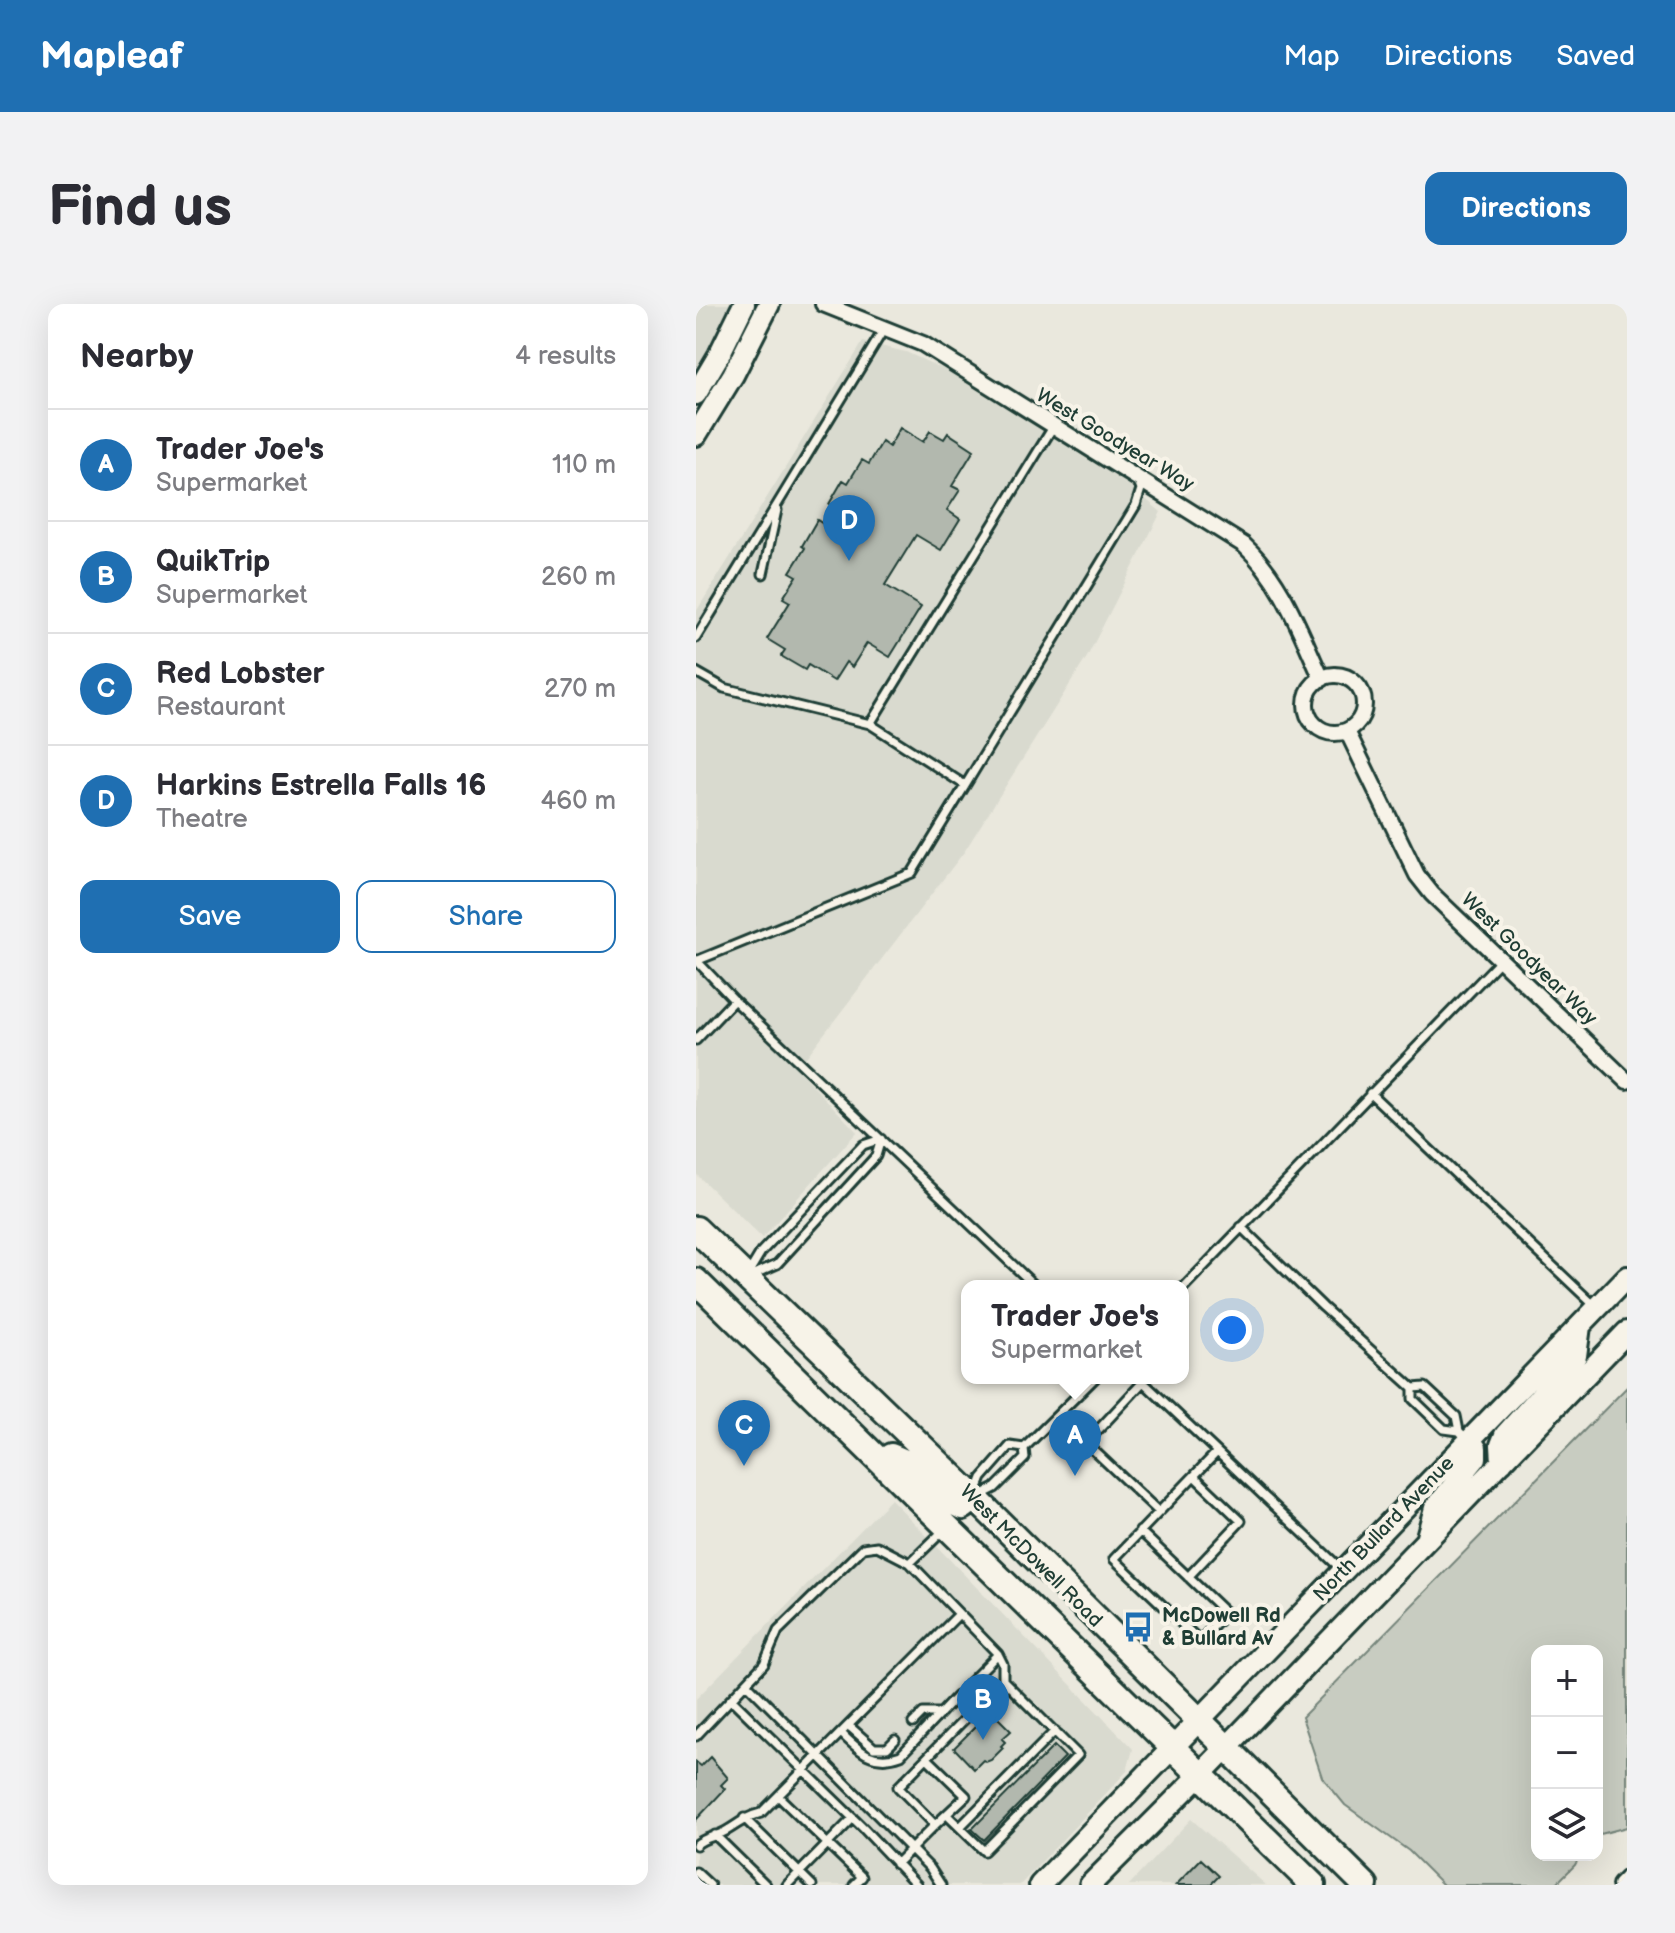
<!DOCTYPE html>
<meta charset="utf-8">
<style>
:root{--surface:#fff;--page:#f2f2f3;--text:#2b2b33;--muted:#7c7c81;--line:#e1e1e2;--accent:#1f6fb2}
body{margin:0;font-family:"Balsamiq Sans",sans-serif;background:var(--page);color:var(--text)}
.controls{position:absolute;right:24px;bottom:24px;display:grid;overflow:hidden;border-radius:16px;box-shadow:0 8px 32px #0002}
.controls button{width:72px;height:72px;display:grid;place-items:center;padding:0;border:0;border-bottom:2px solid var(--line);background:var(--surface);color:var(--text);font:40px sans-serif}
.you{position:absolute;left:536px;top:1026px;width:28px;height:28px;margin:-20px;border:6px solid #fff;border-radius:50%;background:#1a73e8;box-shadow:0 0 0 12px #1a73e833}
.badge{display:grid;place-items:center;width:52px;height:52px;border-radius:50%;background:var(--accent);color:#fff;font-size:26px;font-weight:700}
.pin{position:absolute;translate:-50% -66px;filter:drop-shadow(0 2px 4px #0008)}
.pin::after{content:'';position:absolute;top:42px;width:28px;height:24px;background:inherit;clip-path:polygon(0 0,100% 0,50% 100%)}
.popup{position:absolute;left:265px;top:976px;width:228px;height:104px;box-sizing:border-box;display:grid;place-content:center;border-radius:16px;background:var(--surface);filter:drop-shadow(0 2px 6px #0005);font-size:26px;white-space:nowrap;color:var(--muted)}
.popup b{font-size:30px;color:var(--text)}
.popup::after{content:'';position:absolute;left:50%;top:100%;margin-left:-16px;border:16px solid transparent;border-top-color:var(--surface)}
.list{margin:0;padding:0;list-style:none}
h2{display:flex;justify-content:space-between;align-items:center;height:104px;margin:0;padding:0 32px;font-size:34px}
h2 small{font-size:26px;font-weight:400;color:var(--muted)}
.list li{display:grid;grid-template-columns:52px 1fr auto;gap:24px;align-items:center;box-sizing:border-box;height:112px;padding:0 32px;border-top:2px solid var(--line)}
.list b{display:block;font-size:30px;white-space:nowrap}
.list p{margin:0;font-size:26px;white-space:nowrap;color:var(--muted)}
.list em{font-size:26px;font-style:normal;color:var(--muted)}
.actions{display:flex;gap:16px;padding:24px 32px}
.actions a{flex:1;padding:18px 0;border:2px solid var(--accent);border-radius:16px;text-align:center;font-size:28px;color:var(--accent)}
.actions .main{background:var(--accent);color:#fff}
.icon{flex:none;width:44px;height:44px;fill:none;stroke:currentColor;stroke-width:2;stroke-linecap:round;stroke-linejoin:round}
.map{position:relative;flex:none;width:931px;height:1581px;overflow:hidden;border-radius:16px}
header{display:flex;align-items:center;gap:48px;box-sizing:border-box;height:112px;padding:0 40px;background:var(--accent);color:#fff}
header strong{font-size:38px}
nav{display:flex;gap:44px;margin-inline-start:auto;font-size:28px}
.intro{display:flex;align-items:center;justify-content:space-between;box-sizing:border-box;height:192px;padding:0 48px}
h1{margin:0;font-size:56px}
.button{padding:20px 36px;border-radius:16px;background:var(--accent);color:#fff;font-size:28px;font-weight:700}
main{display:flex;gap:48px;padding:0 48px}
aside{flex:1;background:var(--surface);border-radius:16px;box-shadow:0 8px 32px #0002}
.map>svg:first-child{display:block}
.built{fill:#d9dacf}
.green{fill:#c8ccc1;stroke:#74847a;stroke-width:2}
.building{fill:#b2b8ae;stroke:#1f3d34;stroke-width:2}
.lines{fill:none;stroke-linecap:round;stroke-linejoin:round}
.lane-casing{stroke:#1f3d34;stroke-width:13}
.street-casing{stroke:#1f3d34;stroke-width:20}
.secondary-casing{stroke:#1f3d34;stroke-width:26}
.primary-casing{stroke:#1f3d34;stroke-width:30}
.lane{stroke:#f7f3e8;stroke-width:7}
.street{stroke:#f7f3e8;stroke-width:14}
.secondary{stroke:#f7f3e8;stroke-width:20}
.primary{stroke:#f7f3e8;stroke-width:24}
.labels{text-anchor:middle;dominant-baseline:central;stroke-width:8;stroke-linejoin:round;paint-order:stroke}
.street-label{font-size:20px;fill:#1f3d34;stroke:#f7f3e8}
.poi-label{font-size:20px;font-weight:bold;fill:#1f3d34;stroke:#f7f3e8;text-anchor:start}
</style>
<header>
<strong>Mapleaf</strong>
<nav><a>Map</a><a>Directions</a><a>Saved</a></nav>
</header>
<div class="intro"><h1>Find us</h1><a class="button">Directions</a></div>
<main>
<aside>
<h2>Nearby<small>4 results</small></h2>
<ul class="list">
<li><span class="badge">A</span><div><b>Trader Joe's</b><p>Supermarket</p></div><em>110 m</em></li>
<li><span class="badge">B</span><div><b>QuikTrip</b><p>Supermarket</p></div><em>260 m</em></li>
<li><span class="badge">C</span><div><b>Red Lobster</b><p>Restaurant</p></div><em>270 m</em></li>
<li><span class="badge">D</span><div><b>Harkins Estrella Falls 16</b><p>Theatre</p></div><em>460 m</em></li>
</ul>
<div class="actions"><a class="main">Save</a><a>Share</a></div>
</aside>
<div class="map">
<svg width="931" height="1581" viewBox="0 0 931 1581">
<rect width="100%" height="100%" fill="#eae8dd"/>
<filter id="ink" filterUnits="userSpaceOnUse"><feTurbulence type="fractalNoise" baseFrequency=".0125" numOctaves="2"/><feDisplacementMap in="SourceGraphic" scale="16" xChannelSelector="R" yChannelSelector="G"/><feConvolveMatrix kernelMatrix="1 2 1 2 8 2 1 2 1" color-interpolation-filters="sRGB"/></filter>
<g filter="url(#ink)">
<!-- built -->
<path class="built" d="M0 0H36L0 72Z
M167 38 210 48 249 66 434 182 465 208 391 353 268 548 101 765 161 828 66 934 0 870V308Z
M195 1195 437 1445 431 1467 324 1581H0V1395Z
M495 1515 570 1581H433Z"/>
<!-- green -->
<path class="green" d="M931 1083V1523L901 1531V1347H841V1551H884L879 1561 859 1581H747L713 1547 649 1501 626 1473 606 1413Z"/>
<!-- building -->
<path class="building" d="M204 124 227 138 234 127 248 135 252 129 278 146 256 182 264 186 251 206 264 215 245 246 220 231 189 281 225 303 194 353 171 339 156 363 150 358 138 377 112 361 109 366 85 352 89 346 71 335 94 298 87 294 101 272 94 268 109 244 106 242 121 216 135 225 146 207 133 200 147 176 152 179 166 156 173 160 186 138 193 143Z
M295 1407 315 1427 306 1435 309 1438 305 1442 307 1444 295 1456 290 1458 287 1456 278 1465 258 1444Z
M358 1442 369 1453 288 1536 276 1525Z
M14 1453 32 1474 25 1481 29 1485 0 1516V1458L5 1462Z
M505 1555 523 1572 514 1581H480Z"/>
<g class="lines">
<!-- lane casing -->
<g class="lane-casing">
<path id="lane" d="M67 270 81 206
M0 334 188 25
M0 368 28 384 174 420 269 481
M174 420 357 123
M0 656 38 696 0 736
M0 657 216 569 440 201 445 185 442 177
M38 696 339 982
M674 789 900 1003
M545 923 627 1003 717 1084V1095L748 1125 763 1127
M53 968 65 948 167 841 185 835
M54 972 81 960 180 852 185 835
M487 984 805 656
M443 1074 645 1265
M447 1078 390 1139 463 1208 521 1148
M717 1084 729 1083 760 1112 763 1127 766 1130
M280 1189 286 1174 314 1142 328 1144
M283 1192 299 1184 329 1154 328 1144 399 1074
M444 1227 530 1309 504 1337 418 1255 463 1208
M492 1273 545 1217 498 1172
M273 1379 302 1350
M51 1380 234 1564 245 1581
M36 1396 168 1525 221 1581
M217 1419 227 1409H244
M153 1422 178 1444H191L199 1436
M145 1429C164 1448 178 1461 205 1451L261 1392
M0 1432 68 1360 82 1327 167 1244 181 1242 214 1259 249 1225
M231 1454 270 1492 239 1521
M82 1492 166 1573 158 1581
M251 1511 288 1547 382 1451 307 1376
M48 1514 116 1581
M264 1523 359 1427
M19 1531 70 1581
M0 1541C8 1533 20 1533 30 1527 44 1519 49 1513 65 1509L263 1310
M200 1560 239 1521 202 1483 307 1376V1360L302 1350 214 1259
M0 1568 14 1581
M91 1581 157 1514"/>
</g>
<!-- street casing -->
<g class="street-casing">
<path id="street" d="M127 0 227 40 548 241C587 277 604 328 626 375
M610 400a29 29 0 1 1 58 0a29 29 0 1 1-58 0Z
M651 427 721 571 736 590 931 777
M924 1581 931 1574"/>
</g>
<!-- secondary casing -->
<g class="secondary-casing">
<path id="secondary" d="M0 90 23 51 48 0
M0 131 37 71 73 0
M806 1158 805 1141 809 1131 880 1052 884 1022
M731 1233 739 1204 780 1154V1144L774 1137
M344 1581 931 973
M394 1581 504 1471 931 1028"/>
</g>
<!-- primary casing -->
<g class="primary-casing">
<path id="primary" d="M0 925 279 1194 669 1581
M0 977 617 1581
M195 1152 207 1157 261 1200 267 1203 279 1194"/>
</g>
<!-- lane -->
<use href="#lane" class="lane"/>
<!-- street -->
<use href="#street" class="street"/>
<!-- secondary -->
<use href="#secondary" class="secondary"/>
<!-- primary -->
<use href="#primary" class="primary"/>
</g>
</g>
<!-- icons -->
<defs>
<g id="bus-bare" transform="scale(2.4)"><path d="M-5-6H5V4H4V6H2V4H-2V6H-4V4H-5ZM-3.5-4V0h7V-4ZM-3.5 1.2v1.5H-2V1.2ZM2 1.2v1.5H3.5V1.2Z" fill="#1f6fb2" stroke="#f7f3e8" stroke-width="2.5" paint-order="stroke"/></g>
</defs>
<g fill-rule="evenodd">
<use href="#bus-bare" x="442" y="1323"/>
</g>
<g class="labels">
<!-- street labels -->
<g class="street-label">
<text transform="translate(419 136) rotate(31)">West Goodyear Way</text>
<text transform="translate(833 655) rotate(44)">West Goodyear Way</text>
<text transform="translate(688 1225) rotate(-46)">North Bullard Avenue</text>
<text transform="translate(335 1252) rotate(45)">West McDowell Road</text>
</g>
<!-- poi labels -->
<g class="poi-label">
<text x="466" y="1312">McDowell Rd<tspan x="466" dy="23">&amp; Bullard Av</tspan></text>
</g>
</g>
</svg>
<div class="controls">
<button>+</button>
<button>−</button>
<button><svg class="icon" aria-label="layers" viewBox="0 0 24 24"><path d="M12 4l9 5-9 5-9-5zM3 14l9 5 9-5"/></svg></button>
</div>
<div class="you"></div>
<div class="pin badge" style="left:379px;top:1172px">A</div>
<div class="popup"><b>Trader Joe's</b>Supermarket</div>
<div class="pin badge" style="left:287px;top:1436px">B</div>
<div class="pin badge" style="left:48px;top:1162px">C</div>
<div class="pin badge" style="left:153px;top:257px">D</div>
</div>
</main>
